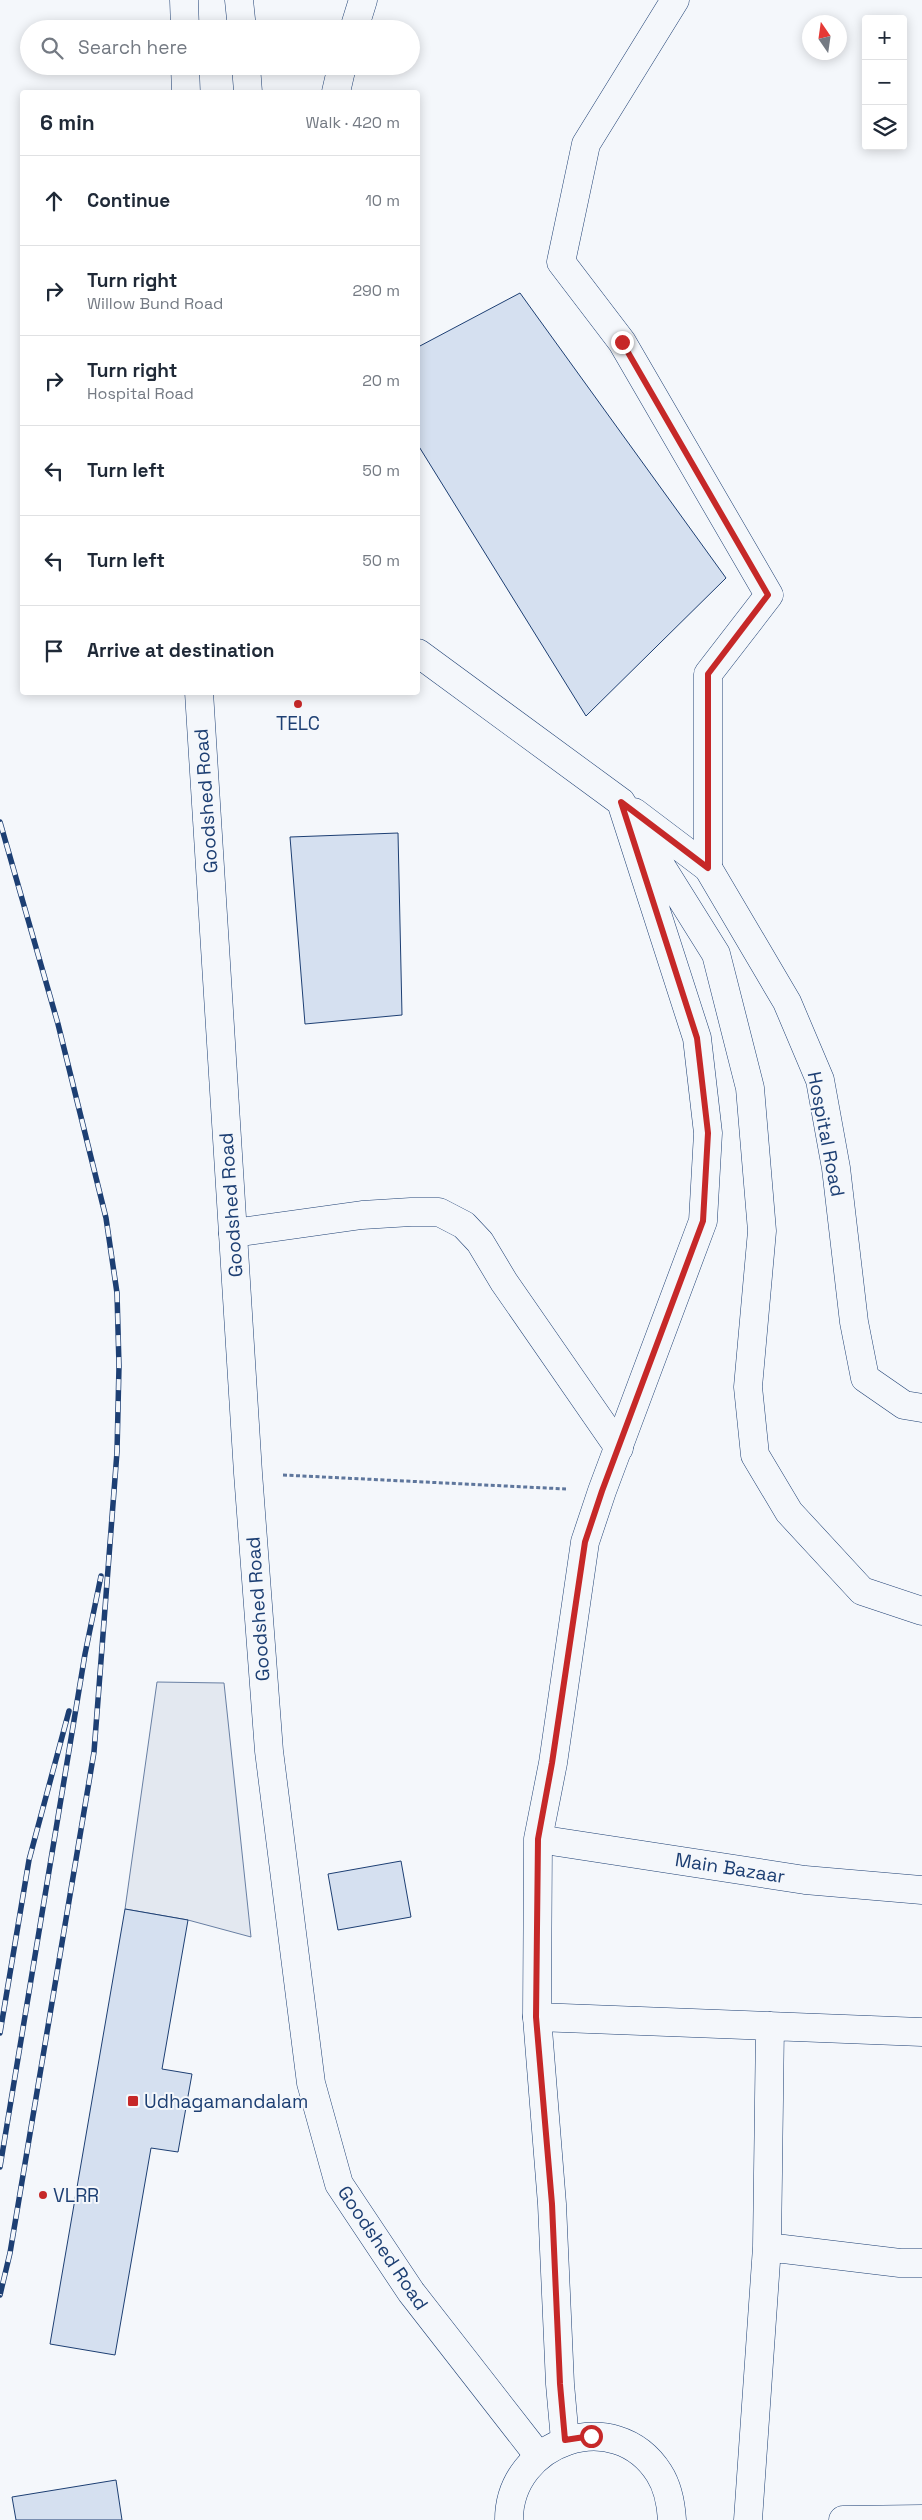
<!DOCTYPE html>
<meta charset="utf-8">
<style>
:root{--surface:#fff;--page:#f6f6f7;--text:#1f2937;--muted:#747a83;--line:#e0e1e3}
body{margin:0;font-family:"Space Grotesk",sans-serif;background:var(--page);color:var(--text)}
.controls{position:absolute;right:15px;top:15px;display:grid;overflow:hidden;border-radius:5px;box-shadow:0 2px 12px #0003}
.controls button{width:45px;height:45px;display:grid;place-items:center;padding:0;border:0;border-bottom:1px solid var(--line);background:var(--surface);color:var(--text);font:25px sans-serif}
.compass{position:absolute;left:802px;top:15px;width:45px;height:45px;border-radius:50%;background:var(--surface);box-shadow:0 2px 12px #0003;rotate:347deg}
.stop{position:absolute;width:15px;height:15px;margin:-11px;border:4px solid #c62828;border-radius:50%;background:#fff}
.stop.end{background:#c62828;border-color:#fff;box-shadow:0 1px 5px #0008}
.list{margin:0;padding:0;list-style:none}
h2{display:flex;justify-content:space-between;align-items:center;height:65px;margin:0;padding:0 20px;font-size:21px}
h2 small{font-size:16px;font-weight:400;color:var(--muted)}
.list li{display:grid;grid-template-columns:32px 1fr auto;gap:15px;align-items:center;box-sizing:border-box;height:90px;padding:0 20px;border-top:1px solid var(--line)}
.list b{display:block;font-size:19px;white-space:nowrap}
.list p{margin:0;font-size:16px;white-space:nowrap;color:var(--muted)}
.list em{font-size:16px;font-style:normal;color:var(--muted)}
.icon{flex:none;width:28px;height:28px;fill:none;stroke:currentColor;stroke-width:2;stroke-linecap:round;stroke-linejoin:round}
.map{position:relative;flex:none;width:922px;height:2520px;overflow:hidden}
.search{position:absolute;background:var(--surface);box-shadow:0 2px 12px #0003;left:20px;top:20px;width:400px;height:55px;display:flex;align-items:center;gap:12px;box-sizing:border-box;padding:0 18px;border-radius:28px;color:var(--muted);font-size:19px}
.panel{position:absolute;background:var(--surface);box-shadow:0 2px 12px #0003;left:20px;top:90px;width:400px;height:605px;border-radius:5px}
.map>svg:first-child{display:block}
.parking{fill:#e3e8f0;stroke:#687fa3}
.building{fill:#d5e0f0;stroke:#1d3f73}
.lines{fill:none;stroke-linecap:round;stroke-linejoin:round}
.minor-casing{stroke:#1d3f73;stroke-width:29}
.tertiary-casing{stroke:#1d3f73;stroke-width:29}
.secondary-casing{stroke:#1d3f73;stroke-width:29}
.path{stroke:#5e769c;stroke-width:3;stroke-dasharray:4 2.5;stroke-linecap:butt}
.minor{stroke:#f4f7fb;stroke-width:28}
.tertiary{stroke:#f4f7fb;stroke-width:28}
.secondary{stroke:#f4f7fb;stroke-width:28}
.rail-casing{stroke:#1d3f73;stroke-width:5.5}
.rail{stroke:#f4f7fb;stroke-width:4;stroke-dasharray:11;stroke-linecap:butt}
.route{stroke:#c62828;stroke-width:6}
.poi-dot{fill:#c62828;stroke:#f4f7fb;stroke-width:2}
.labels{text-anchor:middle;dominant-baseline:central;stroke-width:4;stroke-linejoin:round;paint-order:stroke}
.poi-label{font-size:19px;fill:#1d3f73;stroke:#f4f7fb;text-anchor:start}
.street-label{font-size:19px;fill:#1d3f73;stroke:#f4f7fb}
</style>
<div class="map">
<svg width="922" height="2520" viewBox="0 0 922 2520">
<rect width="100%" height="100%" fill="#f4f7fb"/>
<!-- parking -->
<path class="parking" d="M157 1682 224 1683 251 1937 188 1920 125 1909Z"/>
<!-- building -->
<path class="building" d="M520 293 726 578 586 716 418 445V347Z
M398 833 402 1015 305 1024 290 837Z
M401 1861 411 1917 338 1930 328 1874Z
M125 1909 188 1920 162 2069 192 2074 178 2152 151 2148 115 2355 50 2344Z
M116 2480 122 2520H16L12 2497Z"/>
<g class="lines">
<!-- minor casing -->
<g class="minor-casing">
<path id="minor" d="M675 0 586 144 561 262 622 342 769 595 708 674V868
M354 29 363 0
M336 92 342 66
M233 1233 362 1215 411 1212H439L464 1225 480 1242 504 1282 619 1448
M537 2017 922 2032
M767 2247 900 2263H922
M748 2520 767 2247 770 2026"/>
</g>
<!-- tertiary casing -->
<g class="tertiary-casing">
<path id="tertiary" d="M184 0 185 29
M239 0 242 29
M185 66 186 92
M246 66 248 92
M418 653 621 802 716 954 750 1088 762 1231 748 1387 755 1455 789 1512 862 1591 922 1611
M199 692 248 1473 269 1751 311 2083 339 2184 411 2292 538 2455
M634 812 708 868 787 1002 820 1080 836 1168 854 1322 865 1378 904 1405 922 1408
M538 1839 805 1880 922 1890
M565 2440 560 2384 552 2204 537 2017 538 1839 553 1763 585 1542 602 1491 703 1221 708 1133 697 1038 621 802"/>
</g>
<!-- secondary casing -->
<g class="secondary-casing">
<path id="secondary" d="M509 2520C509 2441 615 2404 659 2473 668 2487 671 2503 672 2520
M843 2520 922 2519"/>
</g>
<!-- path -->
<path class="path" d="M283 1475 566 1489"/>
<!-- minor -->
<use href="#minor" class="minor"/>
<!-- tertiary -->
<use href="#tertiary" class="tertiary"/>
<!-- secondary -->
<use href="#secondary" class="secondary"/>
<!-- rail casing -->
<g class="rail-casing">
<path id="rail" d="M0 822 58 1024 106 1218 117 1293 119 1366 117 1452 94 1752 10 2253 0 2295
M0 2033 29 1860 69 1711
M0 2167 85 1654 101 1576"/>
</g>
<!-- rail -->
<use href="#rail" class="rail"/>
</g>
<g class="lines">
<!-- route -->
<path class="route" d="M591 2436 565 2440 560 2384 552 2204 536 2017 538 1839 552 1763 585 1542 602 1491 703 1221 708 1133 697 1038 621 802 708 868V674L768 595 622 342"/>
</g>
<!-- markers -->
<g class="poi-dot">
<circle cx="298" cy="704" r="5"/>
<rect x="127" y="2095" width="12" height="12" rx="2.5"/>
<circle cx="43" cy="2195" r="5"/>
</g>
<g class="labels">
<!-- poi labels -->
<g class="poi-label">
<text x="298" y="723" text-anchor="middle">TELC</text>
<text x="144" y="2101">Udhagamandalam</text>
<text x="53" y="2195">VLRR</text>
</g>
<!-- street labels -->
<g class="street-label">
<text transform="translate(206 801) rotate(-94)">Goodshed Road</text>
<text transform="translate(826 1134) rotate(79)">Hospital Road</text>
<text transform="translate(231 1205) rotate(-94)">Goodshed Road</text>
<text transform="translate(258 1609) rotate(-94)">Goodshed Road</text>
<text transform="translate(730 1868) rotate(9)">Main Bazaar</text>
<text transform="translate(383 2248) rotate(56)">Goodshed Road</text>
</g>
</g>
</svg>
<div class="controls">
<button>+</button>
<button>−</button>
<button><svg class="icon" aria-label="layers" viewBox="0 0 24 24"><path d="M12 4l9 5-9 5-9-5zM3 14l9 5 9-5"/></svg></button>
</div>
<svg class="compass" viewBox="-18 -18 36 36"><path d="M0-13l5 13h-10z" fill="#e53935"/><path d="M0 13l5-13h-10z" fill="#747a83"/></svg>
<div class="stop" style="left:591px;top:2436px"></div>
<div class="stop end" style="left:622px;top:342px"></div>
<div class="search"><svg class="icon" aria-label="search" viewBox="0 0 24 24"><circle cx="10" cy="10" r="6"/><path d="M15 15l6 6"/></svg>Search here</div>
<section class="panel">
<h2>6 min<small>Walk · 420 m</small></h2>
<ul class="list">
<li><svg class="icon" aria-label="ahead" viewBox="0 0 24 24"><path d="M12 20V5M6 11l6-6 6 6"/></svg><div><b>Continue</b></div><em>10 m</em></li>
<li><svg class="icon" aria-label="right" viewBox="0 0 24 24"><path d="M7 20v-9h11M14 6l5 5-5 5"/></svg><div><b>Turn right</b><p>Willow Bund Road</p></div><em>290 m</em></li>
<li><svg class="icon" aria-label="right" viewBox="0 0 24 24"><path d="M7 20v-9h11M14 6l5 5-5 5"/></svg><div><b>Turn right</b><p>Hospital Road</p></div><em>20 m</em></li>
<li><svg class="icon" aria-label="left" viewBox="0 0 24 24"><path d="M17 20v-9H6M10 6l-5 5 5 5"/></svg><div><b>Turn left</b></div><em>50 m</em></li>
<li><svg class="icon" aria-label="left" viewBox="0 0 24 24"><path d="M17 20v-9H6M10 6l-5 5 5 5"/></svg><div><b>Turn left</b></div><em>50 m</em></li>
<li><svg class="icon" aria-label="arrive" viewBox="0 0 24 24"><path d="M6 21V4h12l-3 4 3 4H6"/></svg><div><b>Arrive at destination</b></div></li>
</ul>
</section>
</div>
